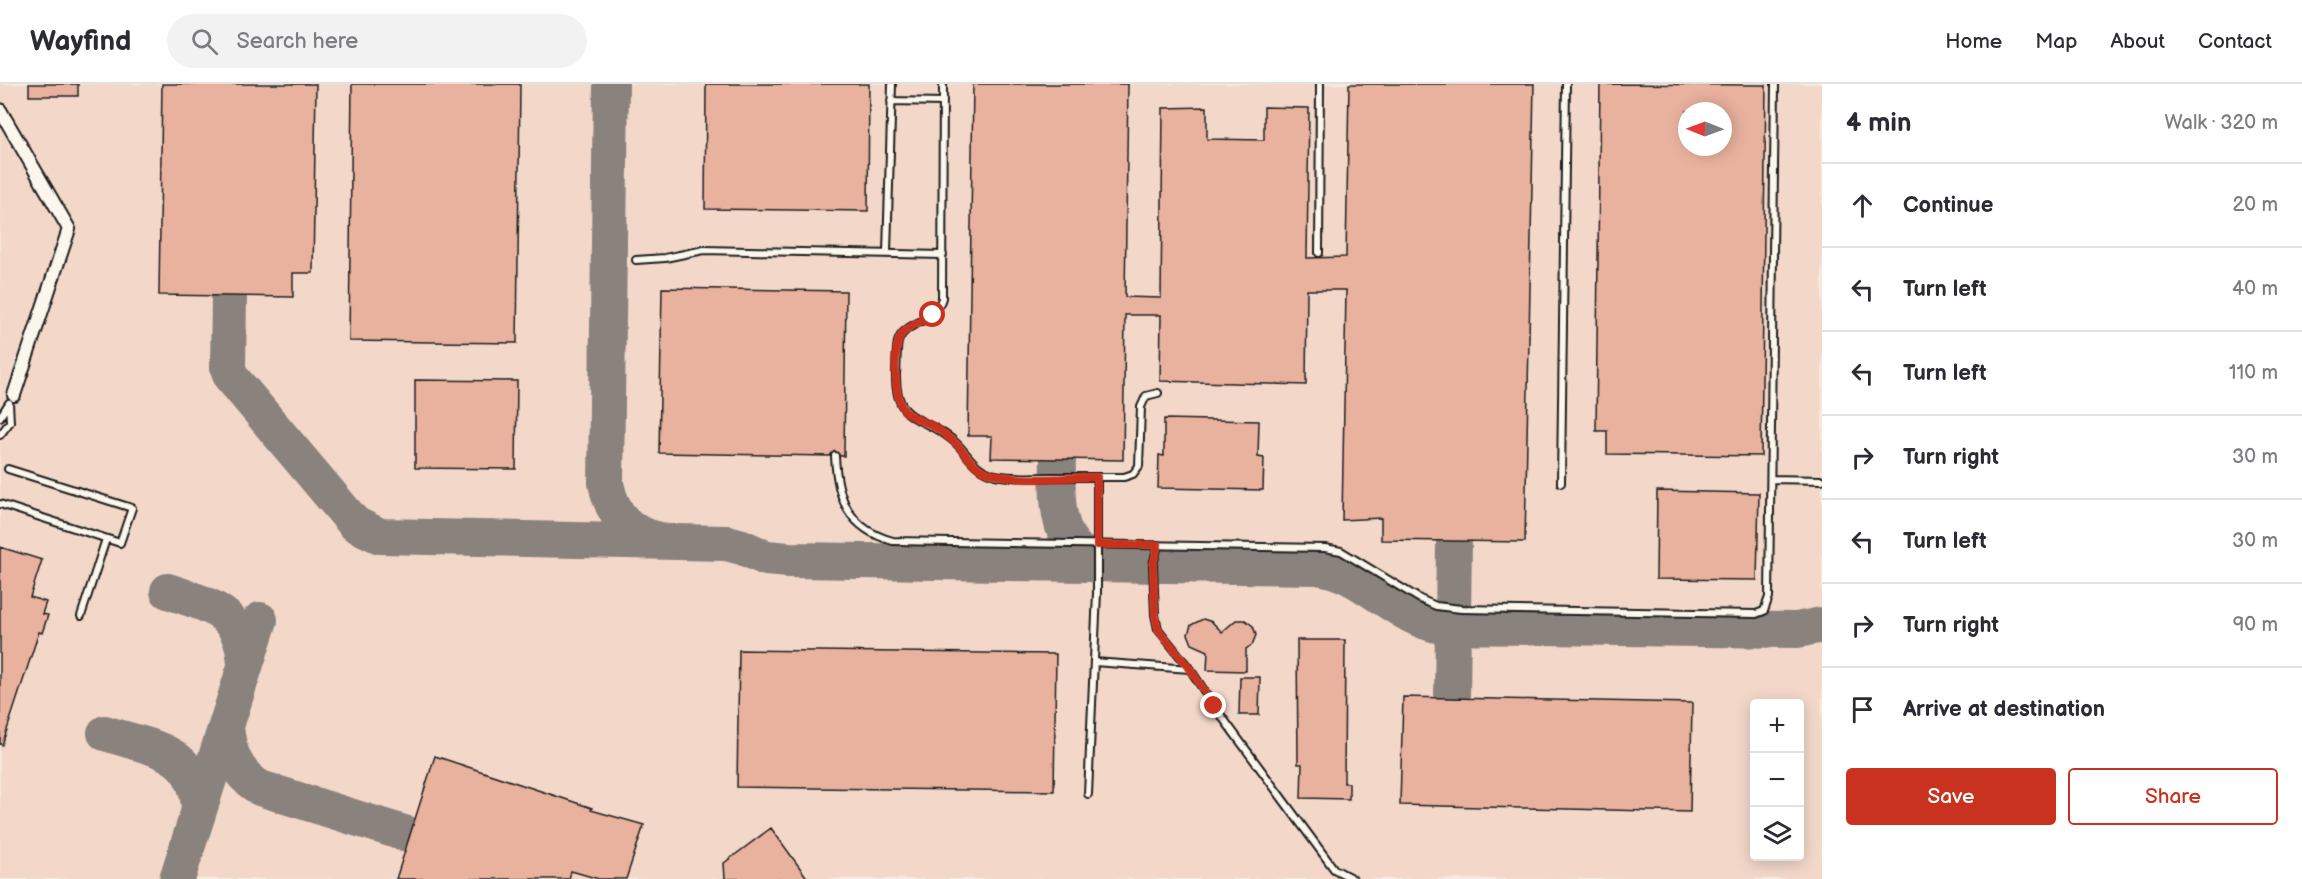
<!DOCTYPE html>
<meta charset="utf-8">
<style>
:root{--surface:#fff;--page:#f2f2f3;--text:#2b2b33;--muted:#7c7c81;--line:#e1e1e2;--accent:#c8321e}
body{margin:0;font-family:"Balsamiq Sans",sans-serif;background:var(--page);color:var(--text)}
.controls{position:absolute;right:18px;bottom:18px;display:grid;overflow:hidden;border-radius:6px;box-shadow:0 3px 15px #0003}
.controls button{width:54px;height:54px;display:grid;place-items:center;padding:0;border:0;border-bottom:2px solid var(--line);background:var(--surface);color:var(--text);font:30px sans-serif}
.compass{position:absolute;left:1678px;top:18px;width:54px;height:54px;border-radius:50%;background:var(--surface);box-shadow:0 3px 15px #0003;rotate:271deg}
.stop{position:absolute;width:18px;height:18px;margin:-14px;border:4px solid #c8321e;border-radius:50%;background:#fff}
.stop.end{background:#c8321e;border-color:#fff;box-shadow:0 2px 6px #0008}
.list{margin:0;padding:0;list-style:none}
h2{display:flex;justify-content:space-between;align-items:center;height:78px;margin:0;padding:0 24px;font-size:26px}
h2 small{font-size:20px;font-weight:400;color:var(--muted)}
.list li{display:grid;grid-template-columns:39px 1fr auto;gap:18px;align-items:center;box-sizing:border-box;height:84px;padding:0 24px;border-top:2px solid var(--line)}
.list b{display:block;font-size:22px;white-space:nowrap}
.list em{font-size:20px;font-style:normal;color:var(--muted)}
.actions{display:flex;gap:12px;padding:18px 24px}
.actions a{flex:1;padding:14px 0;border:2px solid var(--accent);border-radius:6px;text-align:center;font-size:21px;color:var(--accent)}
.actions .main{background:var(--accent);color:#fff}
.icon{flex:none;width:33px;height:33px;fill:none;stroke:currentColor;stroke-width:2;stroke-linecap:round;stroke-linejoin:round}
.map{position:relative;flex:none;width:1822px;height:795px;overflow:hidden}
header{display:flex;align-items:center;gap:36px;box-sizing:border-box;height:84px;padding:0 30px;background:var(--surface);border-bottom:2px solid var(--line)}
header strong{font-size:28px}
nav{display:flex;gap:33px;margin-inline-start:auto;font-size:21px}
.search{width:420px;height:54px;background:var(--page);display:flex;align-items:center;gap:15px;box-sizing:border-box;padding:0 21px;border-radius:33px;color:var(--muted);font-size:22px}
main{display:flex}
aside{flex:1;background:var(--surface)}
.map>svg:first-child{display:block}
.built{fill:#f3d8ca;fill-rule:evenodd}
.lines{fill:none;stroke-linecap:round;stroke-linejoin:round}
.taxiway{stroke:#8a827c;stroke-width:36}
.building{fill:#e9b29f;stroke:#1c1c1c;stroke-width:1.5;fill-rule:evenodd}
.lane-casing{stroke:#1c1c1c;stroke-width:10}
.street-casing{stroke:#1c1c1c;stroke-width:16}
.lane{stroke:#fbf7ec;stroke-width:6}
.street{stroke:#fbf7ec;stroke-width:12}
.route{stroke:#c8321e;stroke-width:8}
</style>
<header>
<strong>Wayfind</strong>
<div class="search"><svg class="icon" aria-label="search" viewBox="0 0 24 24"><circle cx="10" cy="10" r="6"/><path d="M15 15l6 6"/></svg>Search here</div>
<nav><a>Home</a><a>Map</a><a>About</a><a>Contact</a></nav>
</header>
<main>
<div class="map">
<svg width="1822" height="795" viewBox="0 0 1822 795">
<rect width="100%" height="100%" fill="#f7e9dd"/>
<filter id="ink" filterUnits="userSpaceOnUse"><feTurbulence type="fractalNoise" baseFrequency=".0167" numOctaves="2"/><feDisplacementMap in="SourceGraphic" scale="12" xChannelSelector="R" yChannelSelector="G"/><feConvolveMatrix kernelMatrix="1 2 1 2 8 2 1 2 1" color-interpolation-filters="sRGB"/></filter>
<g filter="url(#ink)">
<!-- built -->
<path class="built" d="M0 0H1822V795H0ZM1687 27H1723V63H1687ZM1754 620H1800V772H1754Z"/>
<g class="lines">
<!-- taxiway -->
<path class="taxiway" d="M611 0 606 399C612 431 628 450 660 456
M229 212 228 284 231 293 355 440 380 452 727 459 742 463 766 474 789 476 1317 483C1362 487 1396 535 1442 542L1797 546 1822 541
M1058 375C1057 418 1053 471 1110 480
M168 507C212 522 244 529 245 583
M1452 614 1454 457
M226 643C229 670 236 689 260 704L410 751
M105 649C153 665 196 665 199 725
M177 795 260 536"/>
</g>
<!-- building -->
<path class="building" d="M29 0H78V12H29Z
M162 0H316L313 189H293V213L159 211Z
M352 0H520L517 259 349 257Z
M706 0H869L868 127 705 125Z
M973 0H1128L1125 213 1161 214 1163 24 1207 23V55L1264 56V23L1309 24 1307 174 1346 173 1349 0H1534L1525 458 1381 456V434L1342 436 1346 206H1307L1306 301 1160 297 1161 231H1125L1123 376 991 374 992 352H968Z
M1600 0 1766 1 1761 372 1607 370V347H1596ZM1687 27H1723V63H1687Z
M662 204 846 207 844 372H840L835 367 830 372 659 369Z
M415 296 517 297 516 385 415 384Z
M1164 335 1259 337 1258 373 1264 374 1263 406 1158 404 1159 371 1164 372Z
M1657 407 1759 409 1757 496 1656 495Z
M0 463 42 476 30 513 46 518 42 530 48 531 42 549 39 548 2 661 0 660Z
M1203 535 1212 538 1222 548 1236 536H1245L1253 542 1256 551 1252 561 1246 565V587L1207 586 1208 567 1192 560 1188 550 1191 541Z
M1297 556H1345L1344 699H1349V715L1301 714 1302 680H1298Z
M739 566 1056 570 1054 707 737 703Z
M1240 593H1260L1259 631H1239Z
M1403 613 1692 619 1690 728 1400 721Z
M435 672 592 724 591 726 644 741 626 795H599L571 787 569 795H396Z
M771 744 808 795H725L724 779Z"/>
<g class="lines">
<!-- lane casing -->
<g class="lane-casing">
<path id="lane" d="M943 0 942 214C934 242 904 236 898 258 896 268 897 279 896 290 895 343 926 330 957 360 970 373 975 386 995 391 1013 395 1032 393 1050 393 1075 393 1099 393 1124 393L1133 390 1139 382 1141 323 1146 312 1158 309
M891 17 943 18
M887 168 892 0
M1319 169 1320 0
M636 176 665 174 704 166 943 171
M0 333 9 319
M0 351 10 338 9 319
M835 372C837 414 848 445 893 457L1325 464 1341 467 1420 515 1436 522 1461 525 1756 530 1764 527 1769 513 1775 0
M1772 395 1822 396
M1561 399 1566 0
M0 420 120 459 132 424 8 385
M1158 461 1153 481 1155 531 1158 545 1190 585 1214 622 1334 785 1353 795
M81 532 106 455
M1094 578 1190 585
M1088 710 1097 509V393"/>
</g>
<!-- street casing -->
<g class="street-casing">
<path id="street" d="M0 26 69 145 14 311"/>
</g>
<!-- lane -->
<use href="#lane" class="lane"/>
<!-- street -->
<use href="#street" class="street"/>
</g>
</g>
<g class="lines" filter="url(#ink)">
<!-- route -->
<path class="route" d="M933 231C923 237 909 241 902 250 892 263 894 314 904 326 912 335 925 337 936 344 942 348 948 353 954 358 966 368 971 383 987 388 1021 400 1062 393 1097 393V461H1158L1153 481 1155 531 1158 545 1190 585 1214 622"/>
</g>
</svg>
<div class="controls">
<button>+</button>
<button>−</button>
<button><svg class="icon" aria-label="layers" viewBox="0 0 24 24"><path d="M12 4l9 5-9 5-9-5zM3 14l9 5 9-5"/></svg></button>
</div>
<svg class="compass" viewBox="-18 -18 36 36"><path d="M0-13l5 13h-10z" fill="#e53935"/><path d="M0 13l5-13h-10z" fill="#7c7c81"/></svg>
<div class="stop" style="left:933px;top:231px"></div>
<div class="stop end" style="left:1214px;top:622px"></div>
</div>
<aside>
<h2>4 min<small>Walk · 320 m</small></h2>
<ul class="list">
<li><svg class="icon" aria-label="ahead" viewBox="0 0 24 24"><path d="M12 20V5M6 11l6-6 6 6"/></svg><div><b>Continue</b></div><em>20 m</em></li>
<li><svg class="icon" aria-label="left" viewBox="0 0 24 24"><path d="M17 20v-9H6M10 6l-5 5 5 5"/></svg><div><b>Turn left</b></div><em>40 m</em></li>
<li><svg class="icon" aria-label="left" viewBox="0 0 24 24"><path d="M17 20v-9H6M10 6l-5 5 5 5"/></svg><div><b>Turn left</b></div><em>110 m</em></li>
<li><svg class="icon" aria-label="right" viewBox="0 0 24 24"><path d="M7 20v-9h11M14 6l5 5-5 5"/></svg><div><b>Turn right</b></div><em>30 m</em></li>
<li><svg class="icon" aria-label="left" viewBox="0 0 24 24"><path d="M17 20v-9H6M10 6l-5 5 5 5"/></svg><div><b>Turn left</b></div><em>30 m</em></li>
<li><svg class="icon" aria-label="right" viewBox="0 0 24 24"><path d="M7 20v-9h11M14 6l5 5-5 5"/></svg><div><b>Turn right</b></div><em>90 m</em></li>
<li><svg class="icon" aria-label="arrive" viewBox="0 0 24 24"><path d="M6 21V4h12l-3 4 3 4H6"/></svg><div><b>Arrive at destination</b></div></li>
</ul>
<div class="actions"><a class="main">Save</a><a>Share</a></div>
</aside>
</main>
